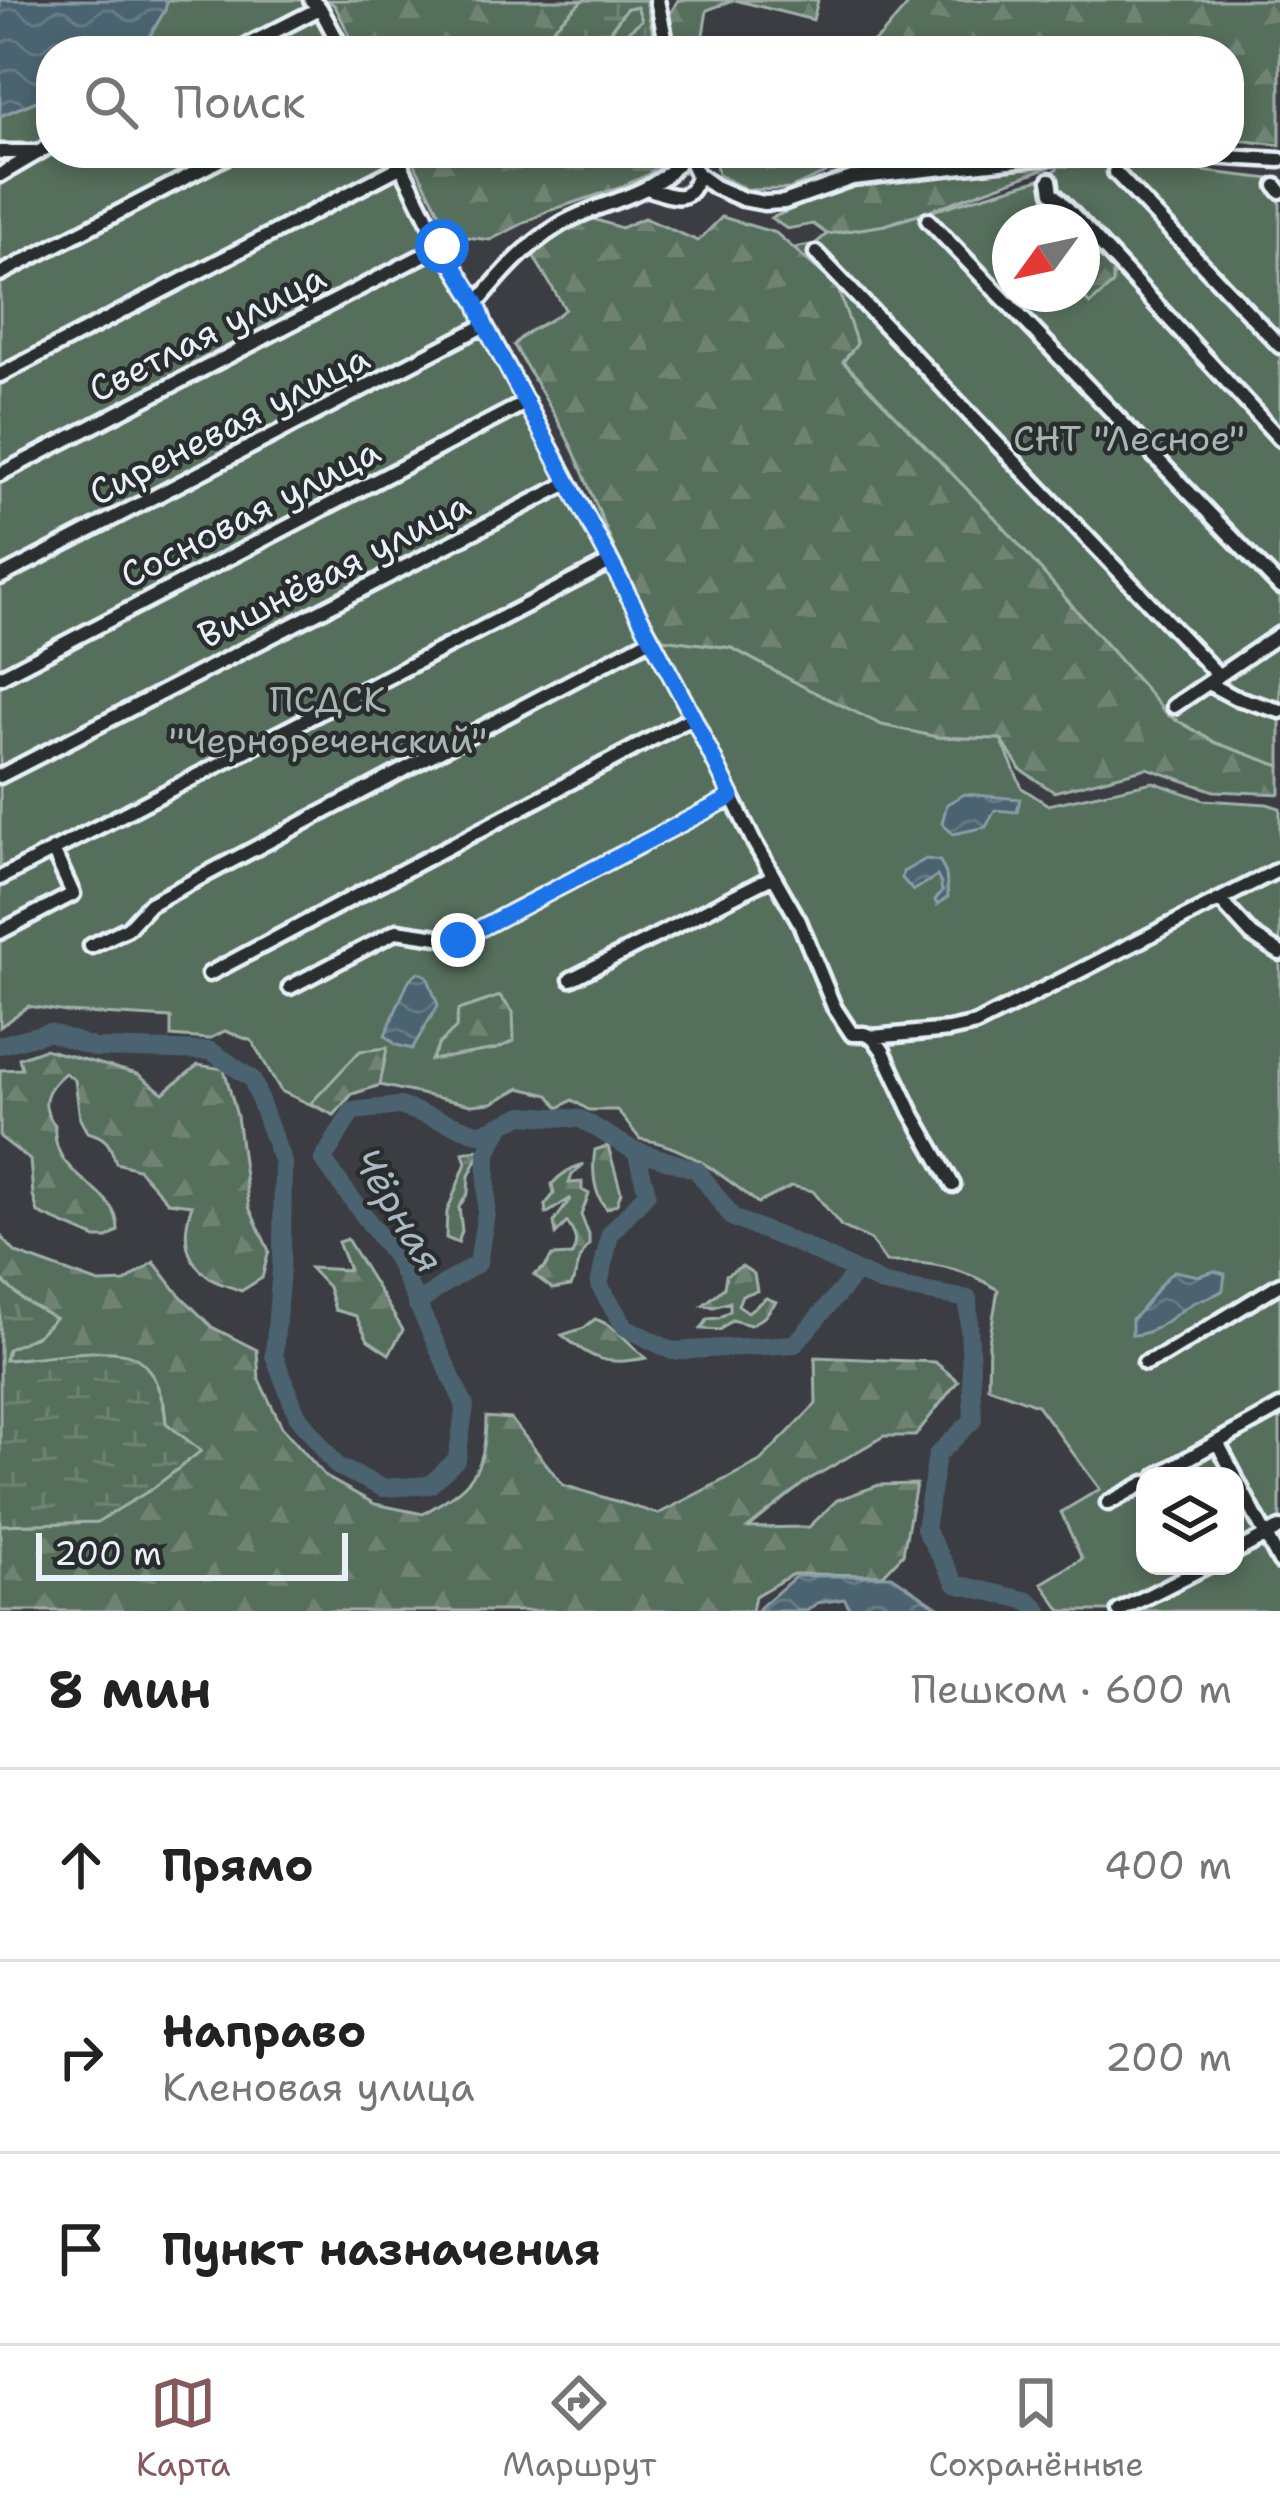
<!DOCTYPE html>
<html lang="ru">
<meta charset="utf-8">
<style>
:root{--surface:#fff;--page:#f6f6f6;--text:#222;--muted:#767676;--line:#e0e0e0;--accent:#85585c}
body{margin:0;font-family:"Shantell Sans",sans-serif;background:var(--page);color:var(--text)}
.controls{position:absolute;right:36px;bottom:36px;display:grid;overflow:hidden;border-radius:24px;box-shadow:0 6px 18px #0003}
.controls button{width:108px;height:108px;display:grid;place-items:center;padding:0;border:0;border-bottom:3px solid var(--line);background:var(--surface);color:var(--text);font:60px sans-serif}
.compass{position:absolute;left:992px;top:204px;width:108px;height:108px;border-radius:50%;background:var(--surface);box-shadow:0 6px 18px #0003;rotate:237deg}
.scale{position:absolute;left:36px;bottom:30px;width:312px;box-sizing:border-box;padding-left:12px;border:6px solid #e8f1f8;border-top:0;font-size:33px;line-height:42px;white-space:nowrap;color:#e8f1f8;-webkit-text-stroke:9px #2a2d2e;paint-order:stroke}
.stop{position:absolute;width:36px;height:36px;margin:-27px;border:9px solid #1a73e8;border-radius:50%;background:#fff}
.stop.end{background:#1a73e8;border-color:#fff;box-shadow:0 3px 12px #0008}
.list{margin:0;padding:0;list-style:none}
h2{display:flex;justify-content:space-between;align-items:center;height:156px;margin:0;padding:0 48px;font-size:51px}
h2 small{font-size:39px;font-weight:400;color:var(--muted)}
.list li{display:grid;grid-template-columns:78px 1fr auto;gap:36px;align-items:center;box-sizing:border-box;height:192px;padding:0 48px;border-top:3px solid var(--line)}
.list b{display:block;font-size:45px;white-space:nowrap}
.list p{margin:0;font-size:39px;white-space:nowrap;color:var(--muted)}
.list em{font-size:39px;font-style:normal;color:var(--muted)}
.icon{flex:none;width:66px;height:66px;fill:none;stroke:currentColor;stroke-width:2;stroke-linecap:round;stroke-linejoin:round}
.map{position:relative;flex:none;width:1280px;height:1611px;overflow:hidden}
.search{position:absolute;background:var(--surface);box-shadow:0 6px 18px #0003;left:36px;right:36px;top:36px;height:132px;display:flex;align-items:center;gap:30px;box-sizing:border-box;padding:0 42px;border-radius:48px;color:var(--muted);font-size:45px}
.sheet{height:732px;background:var(--surface)}
nav{display:flex;justify-content:space-around;align-items:center;box-sizing:border-box;height:168px;border-top:3px solid var(--line);background:var(--surface);font-size:33px;color:var(--muted)}
nav a{display:grid;justify-items:center;gap:6px}
nav .on{color:var(--accent)}
.map>svg:first-child{display:block}
.green{fill:#576e5b;stroke:#a0b0aa;stroke-width:3;fill-rule:evenodd}
.forest{fill:url(#forest-firs);stroke:#a0b0aa;stroke-width:3}
.wetland{fill:url(#wetland-marsh);stroke:#a0b0aa;stroke-width:3}
.water{fill:url(#water-waves);stroke:#8a9ca6;stroke-width:3}
.lines{fill:none;stroke-linecap:round;stroke-linejoin:round}
.river{stroke:#4b646f;stroke-width:18}
.street-casing{stroke:#e8f1f8;stroke-width:21}
.street{stroke:#2a2d2e;stroke-width:12}
.route{stroke:#1a73e8;stroke-width:15}
.labels{text-anchor:middle;dominant-baseline:central;stroke-width:9;stroke-linejoin:round;paint-order:stroke}
.street-label{font-size:36px;fill:#e8f1f8;stroke:#2a2d2e}
.park-label{font-size:36px;fill:#a7b6b1;stroke:#2a2d2e}
.water-label{font-size:39px;font-style:italic;fill:#a9b9c1;stroke:#2a2d2e}
</style>
<div class="map">
<svg width="1280" height="1611" viewBox="0 0 1280 1611">
<defs>
<pattern id="forest-firs" width="22" height="20" patternUnits="userSpaceOnUse" patternTransform="scale(3)"><rect width="22" height="20" fill="#576e5b"/><path d="M5 1l3.5 6h-7zM16 11l3.5 6h-7z" fill="#6f8373"/></pattern>
<pattern id="wetland-marsh" width="20" height="14" patternUnits="userSpaceOnUse" patternTransform="scale(3)"><rect width="20" height="14" fill="#576e5b"/><path d="M1 5h8M5 5V1M11 12h8M15 12V8" fill="none" stroke="#6f8373"/></pattern>
<pattern id="water-waves" width="16" height="10" patternUnits="userSpaceOnUse" patternTransform="scale(3)"><rect width="16" height="10" fill="#4b646f"/><path d="M0 5q4-4 8 0t8 0" fill="none" stroke="#657b84"/></pattern>
</defs>
<rect width="100%" height="100%" fill="#3c3d43"/>
<filter id="ink" filterUnits="userSpaceOnUse"><feTurbulence type="fractalNoise" baseFrequency=".00833" numOctaves="2"/><feDisplacementMap in="SourceGraphic" scale="24" xChannelSelector="R" yChannelSelector="G"/><feConvolveMatrix kernelMatrix="1 2 1 2 8 2 1 2 1" color-interpolation-filters="sRGB"/></filter>
<g filter="url(#ink)">
<!-- green -->
<path class="green" d="M167 0H320L349 51H141L165 10Z
M51 95V153H403L503 342 653 637 732 648 808 689 937 737 1001 739 1022 788 1048 805 1153 782 1204 800 1267 804 1280 808V1611H1061L1042 1583 1082 1559 1061 1512 1100 1489 1037 1405 988 1387 989 1342 998 1290C964 1267 927 1261 886 1262L871 1240 841 1226 813 1191 792 1186 758 1203C722 1175 685 1145 640 1139L617 1110H589L572 1100 559 1108 549 1095 520 1088 492 1103 471 1105 380 1085 352 1094 334 1115 281 1091 252 1041 225 1031 209 1039 171 1036V1018L66 1012 28 1006 0 1027V116ZM1145 1476H1235V1566H1145Z
M1133 163 1280 180V766L1216 743 1168 715 998 521 843 361 794 248 815 244 827 234 885 225 1050 176 1059 166 1122 167ZM1010 222H1082V294H1010Z"/>
<!-- forest -->
<path class="forest" d="M328 0H583L550 32 554 51H357L335 6Z
M678 0H734L707 10 703 35 686 51 675 48 670 14Z
M735 0H818L813 20Z
M912 0H1280V145L1229 139V51H862L881 36Z
M637 6 643 20 604 51H581L594 32H609L627 8Z
M409 153H666L664 160 647 175 616 189 548 211 490 240 451 235Z
M714 153H977L830 171 789 189 748 190 718 175Z
M1057 164 948 204 885 225 827 234 813 224 787 229 771 218 836 191 870 182Z
M584 216 621 228 644 218 698 241 722 217 776 233 837 286 857 344 843 362 998 521 1168 715 1216 743 1280 766V794L1214 791 1147 768 1054 792 1020 769 1001 739 937 737 882 725 808 689 732 648 663 639C623 581 602 516 574 452 557 416 534 381 514 345 528 327 547 326 565 309L534 257 538 246Z
M1082 234 1113 264V284L1090 304 1080 294Z
M500 996 513 1012 514 1041 496 1049 431 1060 439 1044 456 1028 458 1010Z
M387 1048 380 1085 352 1094 334 1115 311 1103 360 1051Z
M44 1049 138 1074 163 1093 198 1065 224 1069 237 1116 249 1207 269 1251 262 1278 241 1291C232 1287 219 1284 211 1279 183 1260 182 1233 192 1205L168 1202 138 1169 116 1163C110 1144 107 1137 87 1132L80 1119 75 1080 65 1073C46 1088 38 1105 55 1125 50 1181 119 1184 118 1231L108 1238H96L38 1213 33 1195 30 1160 0 1137V1070L22 1069 19 1058Z
M608 1146 621 1192 617 1204 607 1209C593 1195 592 1168 595 1150Z
M482 1149 469 1176 468 1193 459 1207 462 1231 458 1243 446 1238 447 1212 466 1163 463 1153Z
M584 1164 572 1175 569 1183 582 1182V1190L589 1194 581 1215 589 1235V1245C578 1256 578 1271 571 1286L553 1289 534 1275 545 1267 552 1256 572 1255C579 1242 575 1234 567 1222L556 1234 554 1222 571 1198 546 1214 545 1205 554 1194 552 1184C562 1173 571 1168 584 1164Z
M0 1235 16 1253 99 1283 125 1282 154 1262 177 1292 212 1327 257 1350 259 1380 282 1427 326 1477 375 1504 423 1514C470 1486 486 1474 486 1417L511 1419 563 1485 658 1514 760 1461 816 1404 815 1357 935 1362 958 1381 915 1436H884L805 1482 748 1528 809 1527 837 1500 879 1485 916 1484 903 1554 883 1575 793 1574 755 1596 752 1611H0V1525L97 1522 166 1422 164 1402 114 1352 4 1360 8 1349 38 1335 23 1300 0 1278Z
M347 1239 403 1330 389 1354 368 1340 356 1316 335 1310 328 1287 310 1268 349 1270 338 1242Z
M742 1266 754 1274 757 1291 742 1295 738 1305 748 1312 766 1298 776 1302 764 1317 750 1325 732 1320 720 1330 701 1329 708 1319 719 1318 730 1311V1302L714 1307 703 1305 724 1288 726 1275Z
M595 1319C615 1325 629 1344 646 1358 606 1366 593 1360 562 1335L584 1328Z"/>
<!-- wetland -->
<path class="wetland" d="M583 0H646L656 51H604L642 20 637 7 627 8 609 32H594L581 51H554L549 32Z
M0 1279 23 1300 55 1318 38 1335 8 1349 5 1360C34 1359 107 1345 132 1356 155 1366 164 1400 166 1423L201 1451 152 1489 97 1522 0 1525Z"/>
<!-- water -->
<path class="water" d="M0 0H167L165 10 141 51H51V95L0 116Z
M965 794 1020 799 1017 812 995 810 986 827 953 834 942 823 947 804Z
M926 859 940 861 946 874 948 897 937 905 935 900 942 892 941 884 937 876 913 891 902 878 903 872Z
M418 972 427 976 438 1005 412 1049 396 1045 385 1035 409 980Z
M1174 1271 1199 1276 1214 1271 1225 1274 1223 1290C1214 1297 1206 1297 1195 1302 1172 1314 1159 1334 1132 1335V1319C1150 1305 1156 1284 1174 1271Z
M796 1576H892L944 1611H850L845 1599 817 1603 807 1611H756Z"/>
<g class="lines">
<!-- river -->
<path class="river" d="M0 1045 49 1032 95 1048 211 1051 252 1079 283 1163 282 1256 274 1355 297 1415 337 1466 383 1488 430 1485 457 1459 465 1406 397 1260 323 1160 352 1111 400 1106 480 1134 523 1115 581 1119 631 1149 697 1170 733 1218 801 1245 884 1284 968 1299 973 1420 937 1455 925 1529 956 1584 1029 1601 1039 1611
M636 1151 647 1193 610 1234 599 1285 625 1327 672 1351 795 1344 857 1272
M417 1305 441 1286 478 1263 486 1213 487 1153 502 1124"/>
<!-- street casing -->
<g class="street-casing">
<path id="street" d="M311 0 320 8 343 51
M657 0 668 51
M236 51 320 8
M0 152H35
M395 153 441 246 477 303 485 325 693 717 754 842 799 921 834 1007 852 1034H864L873 1037 883 1051 911 1111 953 1185
M687 153 697 174 715 187 743 199 764 203 784 202 852 178 1084 153
M1153 153 1280 160
M1115 172 1280 346
M0 175 51 145
M1050 180 1052 192 1080 222
M1276 186 1280 191
M647 188C670 196 692 207 697 174
M928 220 1280 587
M1082 224 1280 439
M816 253 1218 675
M0 274 233 153
M477 303C501 274 525 246 558 226 599 200 659 198 685 153
M0 375 402 166
M0 474 441 246
M0 577 485 325
M0 677 527 402
M1208 683 1234 697 1280 711
M1174 706 1280 634
M0 776 568 483
M0 878 610 562
M1221 901 1252 935 1280 953
M0 932 73 894 53 850
M91 946 128 928 150 904 651 639
M209 974 693 717
M571 979 772 877
M290 987 397 931 458 940 732 797
M873 1037 949 1030 976 1024 1280 869
M1145 1363 1164 1355 1280 1284
M1217 1442 1235 1476
M1157 1476 1280 1407
M1235 1477 1280 1562
M1108 1503 1145 1483
M1235 1552 1280 1528
M1119 1611 1207 1566"/>
</g>
<!-- street -->
<use href="#street" class="street"/>
</g>
</g>
<g class="lines" filter="url(#ink)">
<!-- route -->
<path class="route" d="M442 246 477 303 485 326 693 717 732 797 458 940"/>
</g>
<g class="labels">
<!-- street labels -->
<g class="street-label">
<text transform="translate(207 333) rotate(-27)">Светлая улица</text>
<text transform="translate(229 425) rotate(-27)">Сиреневая улица</text>
<text transform="translate(250 513) rotate(-27)">Сосновая улица</text>
<text transform="translate(334 570) rotate(-27)">Вишнёвая улица</text>
</g>
<!-- park labels -->
<g class="park-label">
<text x="1129" y="438">СНТ "Лесное"</text>
<text x="328" y="699">ПСДСК<tspan x="328" dy="41">"Чернореченский"</tspan></text>
</g>
<!-- water labels -->
<g class="water-label">
<text transform="translate(399 1210) rotate(59)">Чёрная</text>
</g>
</g>
</svg>
<div class="controls">
<button><svg class="icon" aria-label="layers" viewBox="0 0 24 24"><path d="M12 4l9 5-9 5-9-5zM3 14l9 5 9-5"/></svg></button>
</div>
<svg class="compass" viewBox="-18 -18 36 36"><path d="M0-13l5 13h-10z" fill="#e53935"/><path d="M0 13l5-13h-10z" fill="#767676"/></svg>
<div class="scale">200 m</div>
<div class="stop" style="left:442px;top:246px"></div>
<div class="stop end" style="left:458px;top:940px"></div>
<div class="search"><svg class="icon" aria-label="search" viewBox="0 0 24 24"><circle cx="10" cy="10" r="6"/><path d="M15 15l6 6"/></svg>Поиск</div>
</div>
<section class="sheet">
<h2>8 мин<small>Пешком · 600 m</small></h2>
<ul class="list">
<li><svg class="icon" aria-label="ahead" viewBox="0 0 24 24"><path d="M12 20V5M6 11l6-6 6 6"/></svg><div><b>Прямо</b></div><em>400 m</em></li>
<li><svg class="icon" aria-label="right" viewBox="0 0 24 24"><path d="M7 20v-9h11M14 6l5 5-5 5"/></svg><div><b>Направо</b><p>Кленовая улица</p></div><em>200 m</em></li>
<li><svg class="icon" aria-label="arrive" viewBox="0 0 24 24"><path d="M6 21V4h12l-3 4 3 4H6"/></svg><div><b>Пункт назначения</b></div></li>
</ul>
</section>
<nav>
<a class="on"><svg class="icon" aria-label="map" viewBox="0 0 24 24"><path d="M3 6l6-2 6 2 6-2v14l-6 2-6-2-6 2zM9 4v14M15 6v14"/></svg>Карта</a>
<a><svg class="icon" aria-label="directions" viewBox="0 0 24 24"><path d="M12 3l9 9-9 9-9-9zM9 14v-3h6M13 9l2 2-2 2"/></svg>Маршрут</a>
<a><svg class="icon" aria-label="saved" viewBox="0 0 24 24"><path d="M7 4h10v16l-5-4-5 4z"/></svg>Сохранённые</a>
</nav>
